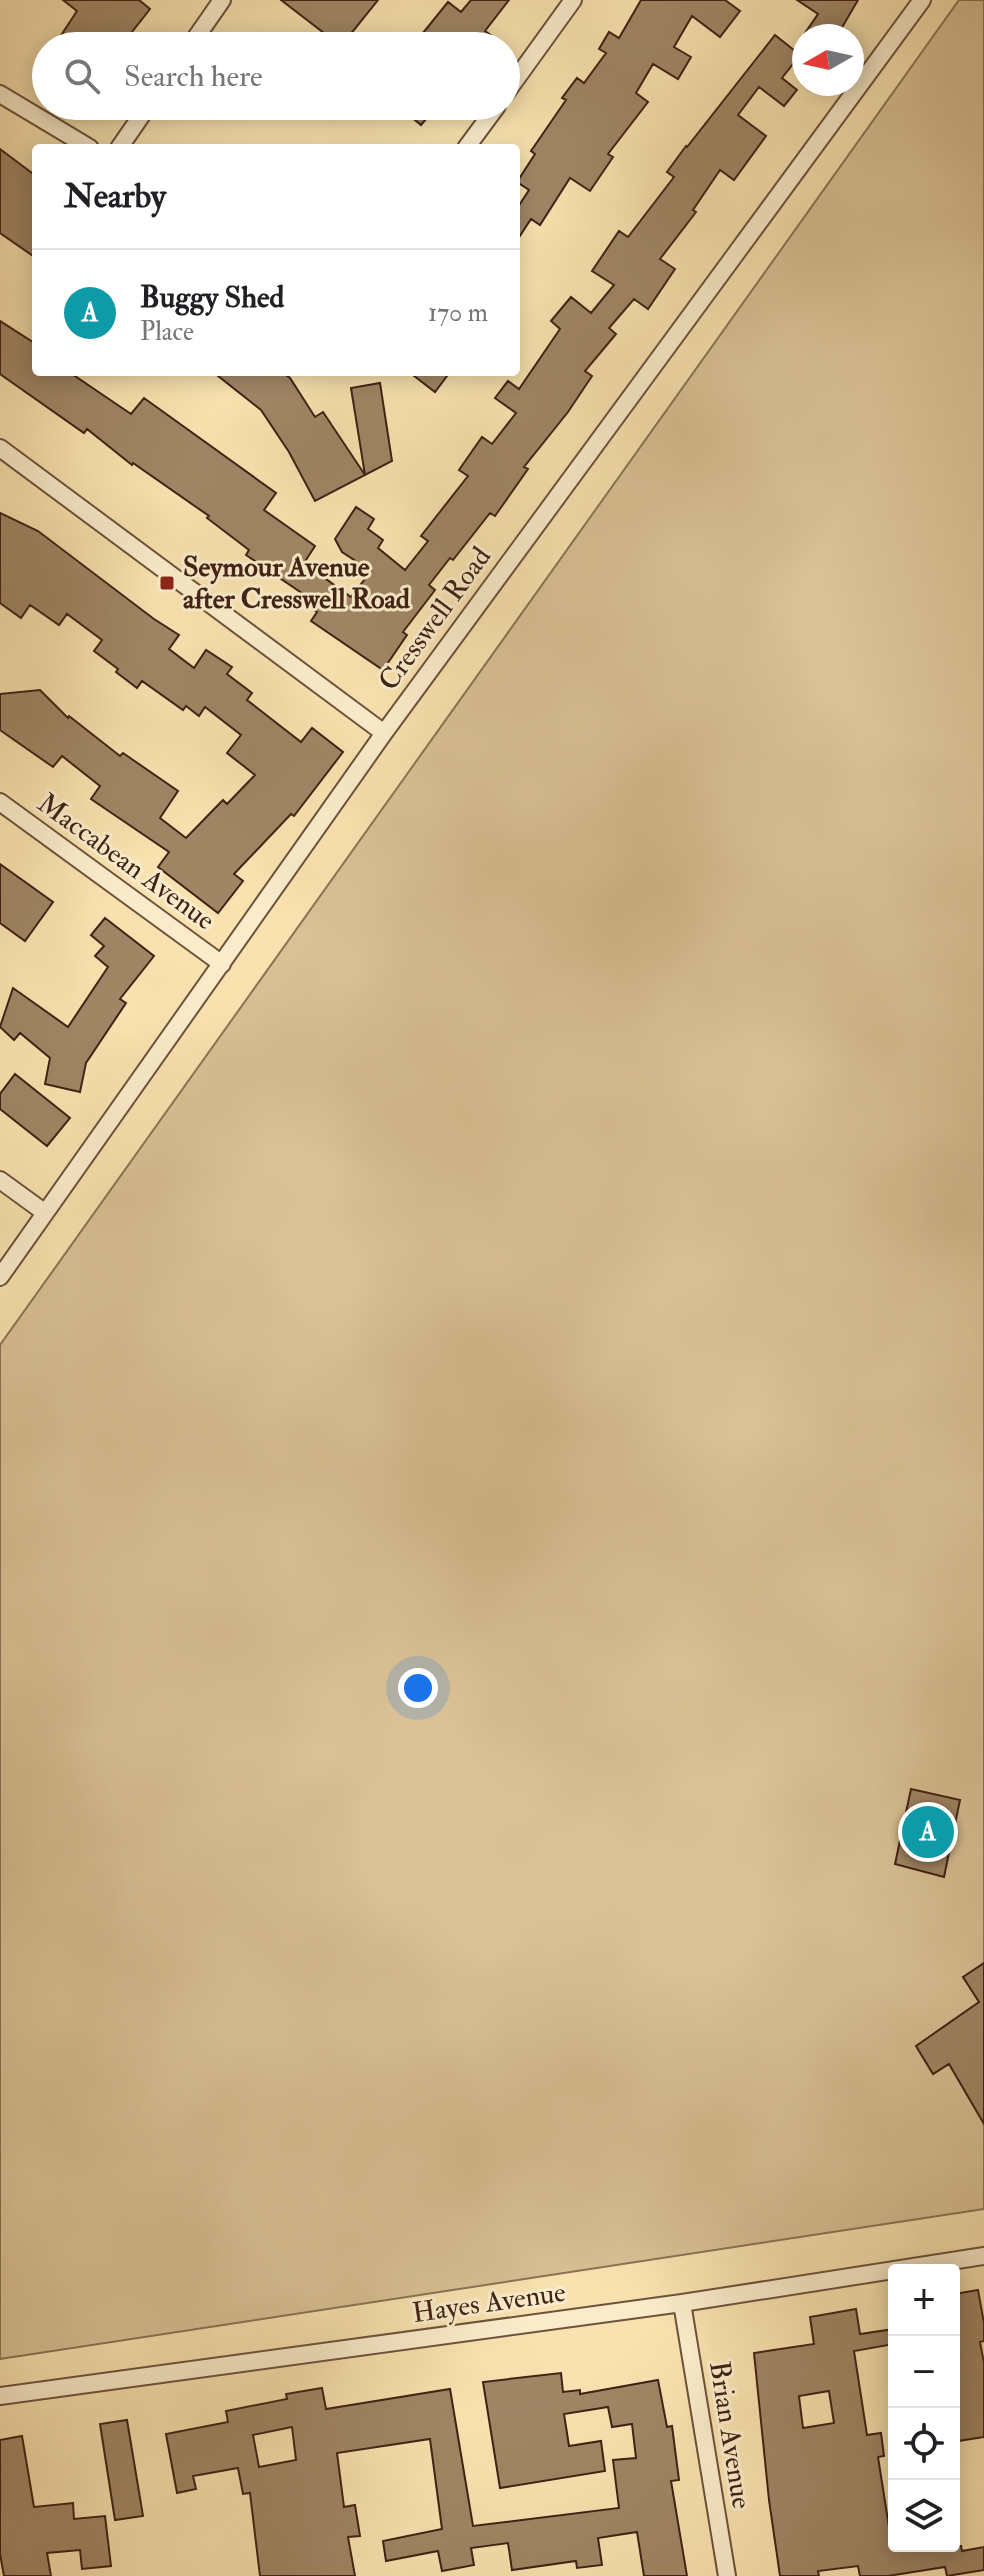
<!DOCTYPE html>
<meta charset="utf-8">
<style>
:root{--surface:#fff;--page:#f2f2f2;--text:#202124;--muted:#757577;--line:#e0e0e0;--accent:#b45309}
body{margin:0;font-family:"IM FELL Double Pica",serif;background:var(--page);color:var(--text)}
.controls{position:absolute;right:24px;bottom:24px;display:grid;overflow:hidden;border-radius:8px;box-shadow:0 4px 20px #0003}
.controls button{width:72px;height:72px;display:grid;place-items:center;padding:0;border:0;border-bottom:2px solid var(--line);background:var(--surface);color:var(--text);font:40px sans-serif}
.compass{position:absolute;left:792px;top:24px;width:72px;height:72px;border-radius:50%;background:var(--surface);box-shadow:0 4px 20px #0003;rotate:261deg}
.you{position:absolute;left:418px;top:1688px;width:28px;height:28px;margin:-20px;border:6px solid #fff;border-radius:50%;background:#1a73e8;box-shadow:0 0 0 12px #1a73e833}
.badge{display:grid;place-items:center;width:52px;height:52px;border-radius:50%;background:var(--accent);color:#fff;font-size:26px;font-weight:700}
.pin{position:absolute;translate:-50% -50%;border:4px solid #fff;box-shadow:0 2px 8px #0006}
.list{margin:0;padding:0;list-style:none}
h2{display:flex;justify-content:space-between;align-items:center;height:104px;margin:0;padding:0 32px;font-size:34px}
h2 small{font-size:26px;font-weight:400;color:var(--muted)}
.list li{display:grid;grid-template-columns:52px 1fr auto;gap:24px;align-items:center;box-sizing:border-box;height:128px;padding:0 32px;border-top:2px solid var(--line)}
.list b{display:block;font-size:30px;white-space:nowrap}
.list p{margin:0;font-size:26px;white-space:nowrap;color:var(--muted)}
.list em{font-size:26px;font-style:normal;color:var(--muted)}
.icon{flex:none;width:44px;height:44px;fill:none;stroke:currentColor;stroke-width:2;stroke-linecap:round;stroke-linejoin:round}
.map{position:relative;flex:none;width:984px;height:2576px;overflow:hidden}
.search{position:absolute;background:var(--surface);box-shadow:0 4px 20px #0003;left:32px;top:32px;width:488px;height:88px;display:flex;align-items:center;gap:20px;box-sizing:border-box;padding:0 28px;border-radius:44px;color:var(--muted);font-size:30px}
.panel{position:absolute;background:var(--surface);box-shadow:0 4px 20px #0003;left:32px;top:144px;width:488px;height:232px;border-radius:8px}
.map>svg:first-child{display:block}
.green{fill:#d9c195;stroke:#8c7255;stroke-width:2}
.building{fill:#a08665;stroke:#402215;stroke-width:2;fill-rule:evenodd}
.lines{fill:none;stroke-linecap:round;stroke-linejoin:round}
.minor-casing{stroke:#6e523c;stroke-width:20}
.minor{stroke:#faeccb;stroke-width:16}
.poi-dot{fill:#8f2418;stroke:#faeccb;stroke-width:3}
.labels{text-anchor:middle;dominant-baseline:central;stroke-width:6;stroke-linejoin:round;paint-order:stroke}
.poi-label{font-size:28px;font-weight:bold;fill:#402215;stroke:#faeccb;text-anchor:start}
.street-label{font-size:28px;fill:#402215;stroke:#faeccb}
</style>
<div class="map">
<svg width="984" height="2576" viewBox="0 0 984 2576">
<rect width="100%" height="100%" fill="#f8e2af"/>
<filter id="stains"><feTurbulence type="fractalNoise" baseFrequency=".0025" numOctaves="4"/><feColorMatrix values="0 0 0 0 .2 0 0 0 0 .09 0 0 0 0 .02 0 0 0 .5 -.17"/></filter>
<radialGradient id="worn" r=".72"><stop offset=".6" stop-color="#630" stop-opacity="0"/><stop offset="1" stop-color="#630" stop-opacity=".3"/></radialGradient>
<!-- green -->
<path class="green" d="M959 0H984V2209L0 2359V1345Z"/>
<!-- building -->
<path class="building" d="M63 0H139L150 9 121 46H54L77 11Z
M281 0H378L341 46Z
M471 0H509L485 31 492 36 484 46H428L418 39 448 2 461 12Z
M641 0H725L740 11 720 37 692 16 674 47 691 57 678 79 653 64 636 93 648 102 608 154 613 157 590 191 570 178 540 225 531 219 516 242V210L529 190 517 182 535 154 531 151 566 100 562 98 577 78 584 83 606 53 599 49 609 32 619 38Z
M797 0H858L837 36H803L818 14Z
M775 35 800 55 782 78 797 90 784 106 759 87 738 115 766 136 734 180 720 170 693 210 696 212 660 259 675 269 648 309 634 299 609 328 616 334 585 371 592 376 568 412 524 467 528 469 495 516 490 513 453 560 450 558 429 585 435 590 403 632 407 635 383 670 311 621 317 612 305 604 309 598 246 555 249 550 207 518 209 516 133 463 132 465 87 429 84 433 0 374V321L36 344V372H69L131 414 144 398 276 493 264 510 315 546 304 563 351 597 371 571 342 552 335 539 356 507 374 519 368 529 383 540 378 548 405 570 428 541 421 536 468 476 459 470 482 437 492 444 516 413 495 398 508 381 519 389 560 329 551 321 571 297 591 313 614 285 592 271 619 231 628 237 674 177 667 172 686 146 687 147Z
M398 106H437L421 125Z
M0 149 36 176V258L0 233Z
M213 372H282L290 378 315 417 323 412 365 475 351 388 380 383 392 461 315 501 289 452 261 410Z
M409 372H450L435 392Z
M0 513 38 531 154 619 179 635 169 649 194 668 206 650 232 667 227 674 252 693 247 700 301 742 312 728 343 752 294 816 291 814 234 874 243 881 218 913 158 867 169 852 91 799 100 786 62 756 53 767 0 730V694L40 690 68 718 69 716 120 756 123 753 178 791 160 818 186 838 223 800 227 804 255 775 227 753 241 735 205 707 199 716 186 706 183 710 142 681 137 688 116 672 118 669 94 651 102 640 67 614 59 625 30 605 21 618 0 603Z
M0 864 53 902 25 941 0 923Z
M105 918 154 956 120 999 126 1003 86 1063 80 1092 45 1084 50 1058 20 1033 14 1040 0 1027 13 988 68 1027 108 967 95 956 104 946 91 935Z
M15 1074 70 1118 47 1146 0 1109V1094Z
M911 1789 960 1800 944 1877 895 1864Z
M984 1963V2124L949 2064 933 2074 916 2046 979 2002 963 1977Z
M978 2290 984 2323V2341L980 2342 984 2363V2437L958 2441 954 2417V2294Z
M856 2309 860 2334 894 2329V2344L854 2351 867 2435 881 2433 884 2456 878 2457 892 2546H961L962 2551 984 2547V2570L947 2576 945 2567 888 2576H860L858 2566 818 2571 819 2576H780L769 2500 754 2353 814 2344 810 2317ZM829 2391 834 2423 803 2428 799 2396Z
M561 2373 563 2392 580 2390V2394L658 2380 667 2427 672 2426 679 2480 671 2481 687 2576H644L637 2532 598 2538 602 2565 577 2568 576 2561 512 2570 508 2543 471 2548 474 2565 442 2571 438 2551 386 2561 383 2541 442 2529 430 2439 337 2453 344 2507 355 2505 360 2536 348 2537 355 2576H260L250 2493 243 2494 238 2468 193 2476 196 2489 177 2493 166 2434 228 2422 226 2411 287 2399 286 2394 322 2388 326 2409 450 2389 473 2526 619 2508 613 2460 636 2458 632 2424 612 2427 608 2407 564 2414 569 2446 601 2441 605 2471 500 2488 483 2382ZM292 2427 296 2460 259 2467 253 2435Z
M127 2420 143 2516 115 2520 100 2424Z
M22 2436 34 2507 73 2503 74 2519 105 2516 111 2566 82 2569 80 2550 47 2553 51 2576H4L0 2554V2440Z"/>
<g class="lines">
<!-- minor casing -->
<g class="minor-casing">
<path id="minor" d="M190 46 222 0
M506 93 573 0
M0 94 90 148
M119 148 148 106
M466 148 497 106
M0 448 384 733
M0 802 222 964
M0 1180 44 1212
M0 1277 384 733 922 0
M682 2303 727 2576
M0 2396 682 2303 984 2256"/>
</g>
<!-- minor -->
<use href="#minor" class="minor"/>
</g>
<!-- markers -->
<rect class="poi-dot" x="159" y="575" width="16" height="16" rx="4"/>
<g class="labels">
<!-- poi labels -->
<g class="poi-label">
<text x="183" y="567">Seymour Avenue<tspan x="183" dy="32">after Cresswell Road</tspan></text>
</g>
<!-- street labels -->
<g class="street-label">
<text transform="translate(435 619) rotate(-54)">Cresswell Road</text>
<text transform="translate(126 862) rotate(36)">Maccabean Avenue</text>
<text transform="translate(489 2303) rotate(-8)">Hayes Avenue</text>
<text transform="translate(730 2435) rotate(81)">Brian Avenue</text>
</g>
</g>
<rect width="100%" height="100%" filter="url(#stains)"/>
<rect width="100%" height="100%" fill="url(#worn)"/>
</svg>
<div class="controls">
<button>+</button>
<button>−</button>
<button><svg class="icon" aria-label="locate" viewBox="0 0 24 24"><circle cx="12" cy="12" r="6"/><path d="M12 2v4M12 18v4M2 12h4M18 12h4"/></svg></button>
<button><svg class="icon" aria-label="layers" viewBox="0 0 24 24"><path d="M12 4l9 5-9 5-9-5zM3 14l9 5 9-5"/></svg></button>
</div>
<svg class="compass" viewBox="-18 -18 36 36"><path d="M0-13l5 13h-10z" fill="#e53935"/><path d="M0 13l5-13h-10z" fill="#757577"/></svg>
<div class="you"></div>
<div class="pin badge" style="left:928px;top:1832px;background:#0f9aa8">A</div>
<div class="search"><svg class="icon" aria-label="search" viewBox="0 0 24 24"><circle cx="10" cy="10" r="6"/><path d="M15 15l6 6"/></svg>Search here</div>
<section class="panel">
<h2>Nearby<small></small></h2>
<ul class="list">
<li><span class="badge" style="background:#0f9aa8">A</span><div><b>Buggy Shed</b><p>Place</p></div><em>170 m</em></li>
</ul>
</section>
</div>
